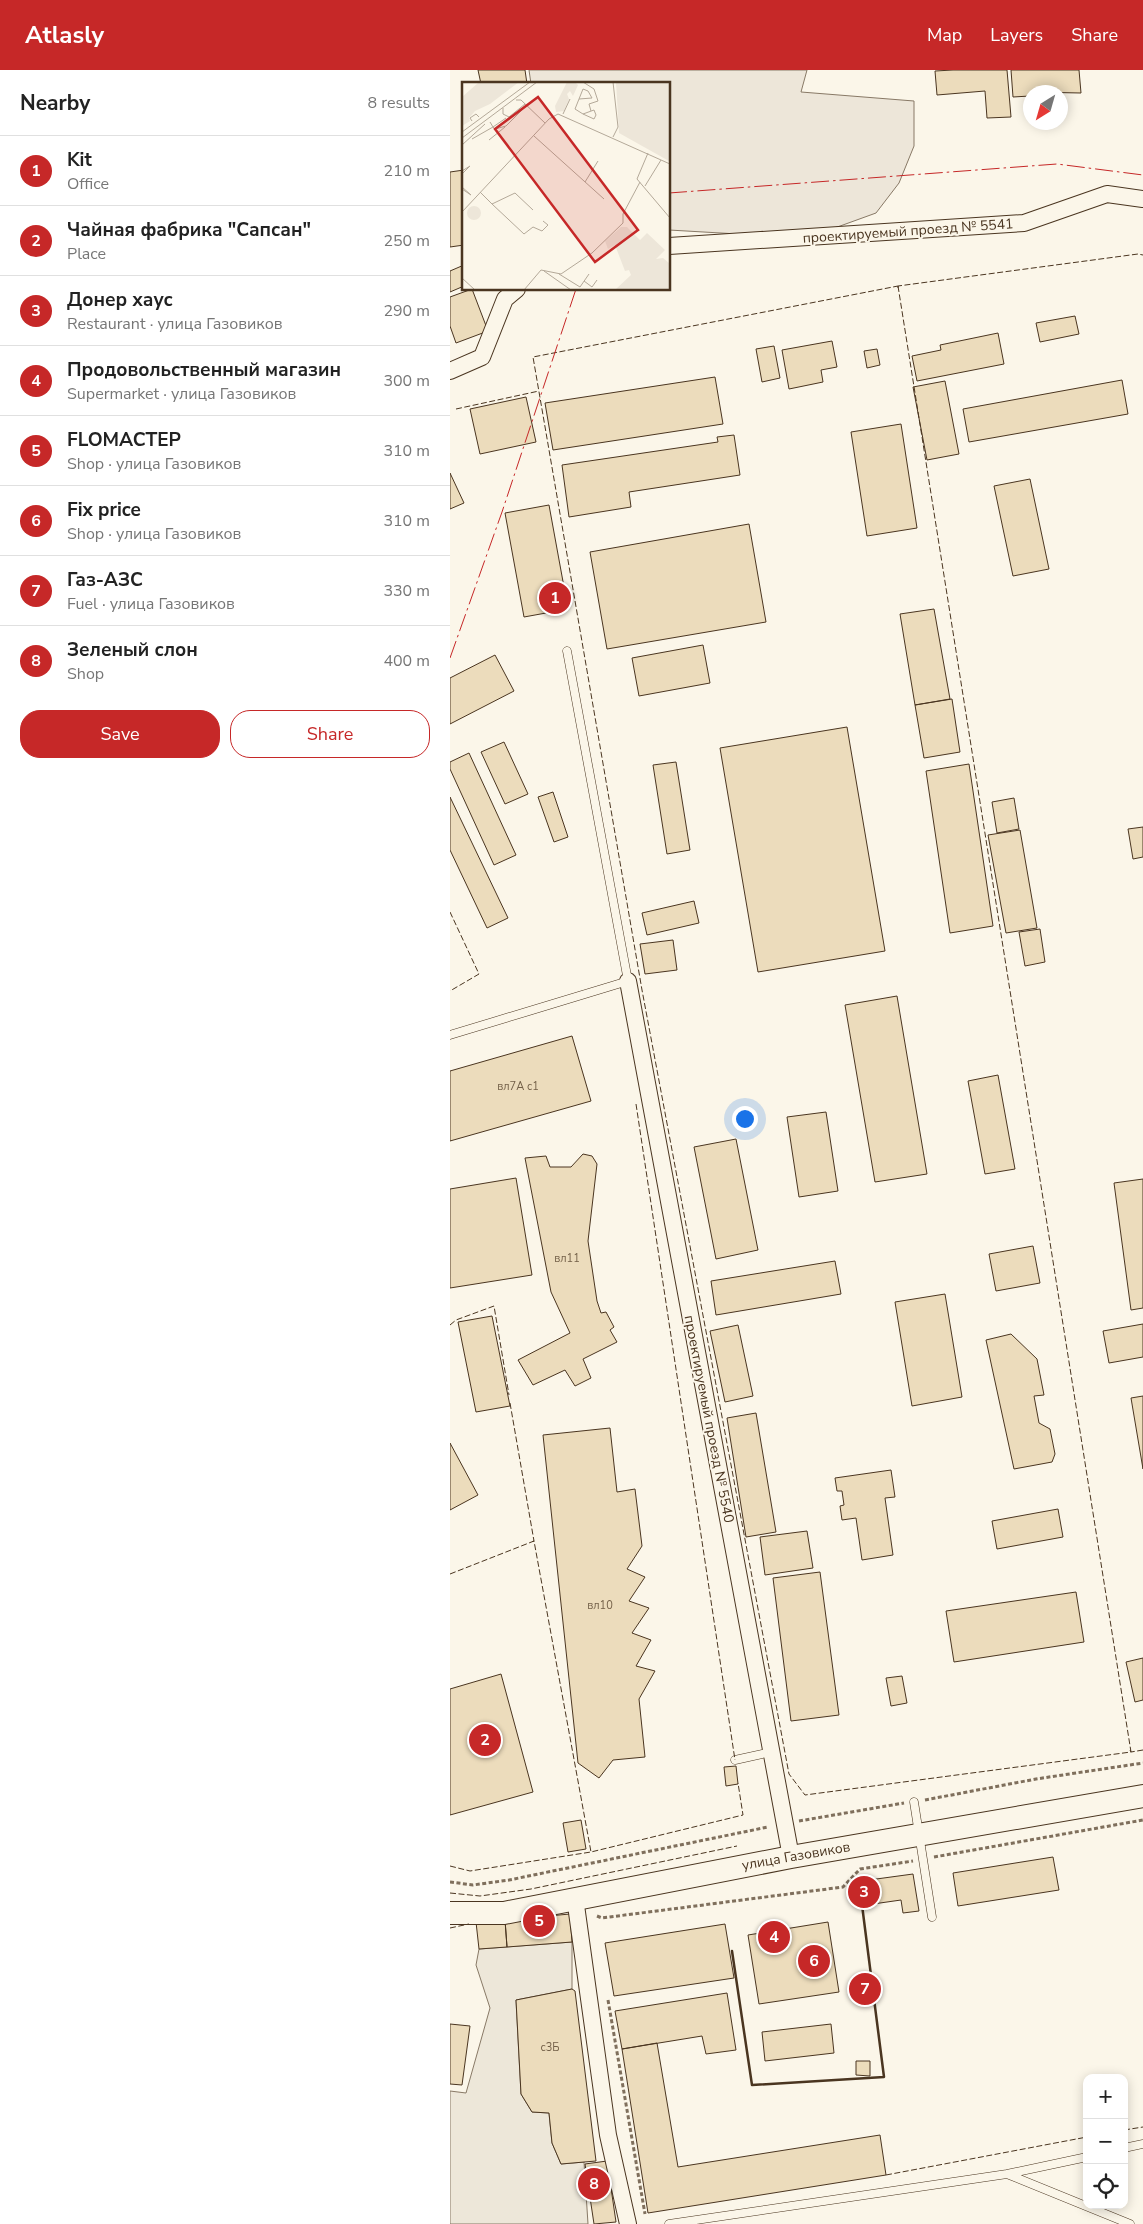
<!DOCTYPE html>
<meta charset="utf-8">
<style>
:root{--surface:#fff;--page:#f6f6f6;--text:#222;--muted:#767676;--line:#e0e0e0;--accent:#c62828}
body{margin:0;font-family:"Nunito Sans",sans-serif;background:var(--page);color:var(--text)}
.controls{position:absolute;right:15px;bottom:15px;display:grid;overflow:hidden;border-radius:10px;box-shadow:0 2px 12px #0003}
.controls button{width:45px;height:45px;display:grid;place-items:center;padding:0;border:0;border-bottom:1px solid var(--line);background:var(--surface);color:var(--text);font:25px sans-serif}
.compass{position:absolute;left:573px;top:15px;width:45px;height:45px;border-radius:50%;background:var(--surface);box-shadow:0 2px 12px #0003;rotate:217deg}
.you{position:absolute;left:294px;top:1048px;width:18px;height:18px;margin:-12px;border:4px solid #fff;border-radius:50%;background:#1a73e8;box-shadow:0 0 0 8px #1a73e833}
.badge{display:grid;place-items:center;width:32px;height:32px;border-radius:50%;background:var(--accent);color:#fff;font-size:16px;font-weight:700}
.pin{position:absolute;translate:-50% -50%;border:2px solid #fff;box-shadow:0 1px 5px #0006}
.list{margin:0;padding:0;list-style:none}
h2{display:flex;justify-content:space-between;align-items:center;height:65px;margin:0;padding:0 20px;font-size:21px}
h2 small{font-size:16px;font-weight:400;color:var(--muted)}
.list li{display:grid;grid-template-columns:32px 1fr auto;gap:15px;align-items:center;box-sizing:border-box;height:70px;padding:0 20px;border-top:1px solid var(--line)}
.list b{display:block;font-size:19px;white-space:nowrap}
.list p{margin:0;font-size:16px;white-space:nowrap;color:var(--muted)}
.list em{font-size:16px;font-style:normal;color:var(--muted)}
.actions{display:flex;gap:10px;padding:15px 20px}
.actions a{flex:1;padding:11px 0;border:1px solid var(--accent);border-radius:20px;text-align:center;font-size:18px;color:var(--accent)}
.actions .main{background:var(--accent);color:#fff}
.icon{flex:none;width:28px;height:28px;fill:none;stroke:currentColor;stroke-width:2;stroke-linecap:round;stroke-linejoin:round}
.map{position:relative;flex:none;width:693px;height:2154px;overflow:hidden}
header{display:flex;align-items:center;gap:30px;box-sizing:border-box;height:70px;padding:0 25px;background:var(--accent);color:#fff}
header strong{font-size:24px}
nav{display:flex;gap:28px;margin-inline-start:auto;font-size:18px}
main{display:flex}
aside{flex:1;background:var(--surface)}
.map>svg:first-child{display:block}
.green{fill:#ede6d9;stroke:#887966}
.parking{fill:#ede7d9;stroke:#887966}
.building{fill:#ecdcbc;stroke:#4a3520}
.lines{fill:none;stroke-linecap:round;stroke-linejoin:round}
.lane-casing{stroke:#4a3520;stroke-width:9}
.street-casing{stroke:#4a3520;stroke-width:18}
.secondary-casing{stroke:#4a3520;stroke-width:24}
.path{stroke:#7f6f5c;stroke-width:3;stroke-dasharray:4 2.5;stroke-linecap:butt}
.lane{stroke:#fbf6e9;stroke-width:8}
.street{stroke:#fbf6e9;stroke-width:16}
.secondary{stroke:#fbf6e9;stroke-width:22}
.fence{stroke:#4a3520;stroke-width:1;stroke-dasharray:6 2.5;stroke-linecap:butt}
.wall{stroke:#4a3520;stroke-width:2.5}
.power{stroke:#c62828;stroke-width:1;stroke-dasharray:18 4 2.5 4;stroke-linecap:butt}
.labels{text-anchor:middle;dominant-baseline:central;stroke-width:4;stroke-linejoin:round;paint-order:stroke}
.number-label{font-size:11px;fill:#725f47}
.street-label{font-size:14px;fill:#4a3520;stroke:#fbf6e9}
.inset-road{fill:none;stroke:#b4a999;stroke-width:1}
.view{fill:#c62828;fill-opacity:0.15;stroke:#c62828;stroke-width:2.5}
.inset-edge{fill:none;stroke:#4a3520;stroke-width:2.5}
</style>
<header>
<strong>Atlasly</strong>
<nav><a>Map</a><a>Layers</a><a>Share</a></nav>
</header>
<main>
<aside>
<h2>Nearby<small>8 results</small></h2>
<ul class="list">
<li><span class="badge">1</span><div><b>Kit</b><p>Office</p></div><em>210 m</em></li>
<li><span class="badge">2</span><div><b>Чайная фабрика &quot;Сапсан&quot;</b><p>Place</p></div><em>250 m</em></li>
<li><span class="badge">3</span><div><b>Донер хаус</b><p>Restaurant · улица Газовиков</p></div><em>290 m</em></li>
<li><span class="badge">4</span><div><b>Продовольственный магазин</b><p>Supermarket · улица Газовиков</p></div><em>300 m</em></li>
<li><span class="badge">5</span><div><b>FLOМАСТЕР</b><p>Shop · улица Газовиков</p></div><em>310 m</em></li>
<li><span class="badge">6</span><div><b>Fix price</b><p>Shop · улица Газовиков</p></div><em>310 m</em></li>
<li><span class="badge">7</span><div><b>Газ-АЗС</b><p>Fuel · улица Газовиков</p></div><em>330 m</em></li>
<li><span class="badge">8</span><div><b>Зеленый слон</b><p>Shop</p></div><em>400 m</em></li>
</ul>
<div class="actions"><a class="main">Save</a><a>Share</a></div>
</aside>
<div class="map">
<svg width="693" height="2154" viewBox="0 0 693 2154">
<rect width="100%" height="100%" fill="#fbf6e9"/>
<!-- green -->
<path class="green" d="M79 0H357L351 22 464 31V76L449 113 426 143 357 168 219 160V14H81Z"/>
<!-- parking -->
<path class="parking" d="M122 1872V1919L66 1930 71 2024 82 2042 99 2043 102 2073 111 2094 134 2092 138 2154H0V2021L16 2023 40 1938 26 1895 29 1879Z"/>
<!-- building -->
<path class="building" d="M28 0H75L77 14H31Z
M503 0H557L561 47 537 48 535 21 487 25 485 1Z
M561 0H629L631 23 580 22V26L563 27Z
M14 100V175L0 177V102Z
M14 195V216L0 222V201Z
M22 219 38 261 6 273 0 256V227Z
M625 246 629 264 590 272 586 253Z
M548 263 554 294 467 311 462 286 491 280 490 275Z
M382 271 387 297 371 300 373 312 339 319 332 280Z
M324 276 330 308 312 312 306 279Z
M427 279 430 295 417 298 414 281Z
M265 307 273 354 103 380 95 333Z
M672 310 678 344 519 372 513 339Z
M495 311 509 384 477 390 463 317Z
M76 327 86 372 30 384 20 339Z
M451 354 467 458 417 466 401 362Z
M284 365 290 405 179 422 181 437 119 447 112 395 268 372 267 367Z
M0 403 14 433 0 439Z
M580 409 599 499 563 506 544 416Z
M99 435 118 539 74 547 55 443Z
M299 454 316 552 157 579 140 482Z
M484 539 500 629 465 635 450 544Z
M253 575 260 613 189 626 182 588Z
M45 585 64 621 0 654V608Z
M502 629 510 682 474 688 465 635Z
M397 657 435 881 308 902 270 678Z
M54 672 78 724 55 734 31 682Z
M19 683 66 785 44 795 0 699V692Z
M226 692 240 780 217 784 203 695Z
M519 694 543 856 500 863 476 701Z
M103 722 118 767 104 772 88 727Z
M0 727 58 848 37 858 0 780Z
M564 728 569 759 547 763 542 732Z
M693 757V787L683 789 678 759Z
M570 760 587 858 556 863 538 765Z
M244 831 249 853 197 865 192 843Z
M590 859 595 892 575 896 569 862Z
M223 870 227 900 195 904 190 874Z
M447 926 477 1104 425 1112 395 935Z
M122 966 141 1031 0 1071V1001Z
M548 1005 565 1099 535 1104 518 1011Z
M376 1042 388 1121 349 1127 337 1047Z
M286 1069 308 1180 266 1189 244 1077Z
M133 1084 142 1086 147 1094 138 1171 147 1231 151 1243 156 1242 164 1257 160 1260 167 1272 133 1289 141 1308 125 1316 115 1300 83 1315 68 1290 120 1263 101 1222 75 1088 96 1086 100 1097H121Z
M66 1108 82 1205 0 1218V1119Z
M693 1109V1238L681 1240 664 1113Z
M583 1176 590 1213 546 1221 539 1184Z
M385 1191 391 1224 266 1245 261 1211Z
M495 1224 512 1327 462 1336 445 1232Z
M42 1246 60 1336 26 1342 8 1252Z
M693 1254V1287L659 1293 653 1261Z
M288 1255 303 1326 275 1332 260 1261Z
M561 1264 587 1289 594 1325 584 1326 589 1353 600 1359 605 1384 602 1392 564 1399 536 1270Z
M693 1326V1399L681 1328Z
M306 1343 326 1462 296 1467 277 1348Z
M160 1358 167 1422 185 1419 192 1476 177 1499 195 1507 179 1531 199 1538 182 1563 201 1570 186 1596 205 1601 189 1629 195 1687 163 1690 149 1708 128 1693 93 1365Z
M0 1373 28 1425 0 1440Z
M441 1400 445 1427 435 1428 443 1485 412 1490 406 1448 392 1450 390 1436 394 1435 392 1421H387L385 1408Z
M608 1439 613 1467 547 1479 542 1451Z
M357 1461 363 1498 315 1505 310 1467Z
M370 1502 389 1645 341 1651 323 1508Z
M626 1522 634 1572 504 1592 496 1541Z
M693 1588V1630L685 1632 676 1592Z
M51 1604 83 1722 0 1745V1619Z
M452 1606 457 1633 441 1636 436 1608Z
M286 1696 288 1714 276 1716 274 1697Z
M131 1750 136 1779 118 1782 113 1753Z
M603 1787 609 1820 508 1836 503 1803Z
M463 1804 469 1841 453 1843 451 1830 423 1834 419 1810Z
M419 1810 423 1834 412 1835 409 1812Z
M120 1844 122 1872 57 1877 55 1850Z
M55 1850 57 1877 29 1879 26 1852Z
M378 1852 389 1922 309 1934 298 1865Z
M275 1854 284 1908 164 1926 155 1873Z
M122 1919 125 1921 146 2091 111 2094 102 2073 99 2043 82 2042 71 2024 66 1930Z
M277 1923 286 1980 256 1984 252 1966 172 1979 165 1941Z
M0 1954 20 1956 12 2015 0 2014Z
M381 1954 384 1983 315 1991 312 1962Z
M207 1973 228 2097 430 2065 436 2105 198 2143 172 1979Z
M406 1991H420V2006L406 2005Z
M157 2091 166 2152 144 2154 135 2094Z"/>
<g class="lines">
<!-- lane casing -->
<g class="lane-casing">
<path id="lane" d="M0 965 178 911 117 581
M285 1690 321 1682
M464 1732 482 1847
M674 2078 693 2074
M557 2104 637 2087
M219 2154 557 2104 680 2154"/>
</g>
<!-- street casing -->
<g class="street-casing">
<path id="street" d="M219 176 574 153 657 124 693 129
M0 301 32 287 55 229 67 219
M178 911 341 1787
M125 1828 158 2065 178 2154"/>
</g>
<!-- secondary casing -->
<g class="secondary-casing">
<path id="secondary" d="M0 1843H54L341 1787 693 1726"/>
</g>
<!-- path -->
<path class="path" d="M475 1730 586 1709 693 1693
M349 1751 454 1733
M484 1787 693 1750
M0 1812 23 1815 59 1810 318 1757
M147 1846 152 1848 393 1817 410 1799 463 1791
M158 1930 195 2144"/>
<!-- lane -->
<use href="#lane" class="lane"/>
<!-- street -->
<use href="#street" class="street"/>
<!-- secondary -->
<use href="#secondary" class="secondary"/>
<!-- fence -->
<path class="fence" d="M448 216 681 1682 355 1725 339 1704 192 920 83 287Z
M448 218V216L688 184 693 185
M6 339 89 321
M0 842 29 904 0 921
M186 1034 285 1690
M0 1255 6 1250 44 1236 59 1325
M60 1333 84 1471 81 1472
M0 1504 84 1471 141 1782
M680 1680 681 1682 693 1680
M0 1796 20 1801 141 1782 293 1745 288 1713
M0 1823 30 1826 81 1819 287 1776
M0 1858 19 1854
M674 2060 693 2057
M436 2105 637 2067"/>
<!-- wall -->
<path class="wall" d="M282 1881 302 2015 434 2007 412 1835H416"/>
<!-- power -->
<path class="power" d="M219 123 607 94 693 105
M0 588 52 442 126 219"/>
</g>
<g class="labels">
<!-- number labels -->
<g class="number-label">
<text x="68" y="1016">вл7А с1</text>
<text x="117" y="1188">вл11</text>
<text x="150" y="1535">вл10</text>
<text x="100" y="1977">с3Б</text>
</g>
<!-- street labels -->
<g class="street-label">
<text transform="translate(458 161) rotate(-4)">проектируемый проезд № 5541</text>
<text transform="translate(259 1349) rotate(79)">проектируемый проезд № 5540</text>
<text transform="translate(346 1786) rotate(-10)">улица Газовиков</text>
</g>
</g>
<!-- overview -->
<g transform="translate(12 12)">
<rect width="208" height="208" fill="#fbf6e9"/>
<path d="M57 0 28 22 13 29 7 36 8 39 0 44V15L16 1ZM105 0H117L114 1 116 3 111 14 108 9 105 12 107 17 102 29 94 30 93 24ZM154 0H207V79L157 51ZM5 131a7 7 0 1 1 14 0a7 7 0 1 1-14 0ZM159 145H165L178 158 185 151 203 168 194 177 201 176 207 181V207H154L169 193 167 188 163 189 153 163 146 167 143 159Z" fill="#ede6d9"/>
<path class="inset-road" d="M121 0 132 7 136 19 127 22 129 29M151 0 156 45 151 55M117 17 130 16 126 9 121 7 113 27 121 32 132 37 134 33 132 28 121 32M54 18H59L83 41M41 26V32L47 35 63 22M101 32 108 17M10 39 8 36 14 32 17 35M28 40 31 45 44 36M0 50 68 0M72 54 142 117M0 56 75 0M10 57 31 45 33 47 44 44 65 23M27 58 43 45M0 63 23 42M186 71 175 97 208 136M0 89 8 84 0 92M123 100 136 79M183 104 199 78M0 105 9 113 0 107M18 110 30 122 53 111 71 128M30 122 62 152 71 145 80 149 86 143 81 139M0 130 87 37 96 32 208 82M82 189 109 208M97 192 118 205 127 192M0 196 13 208M122 199 130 205 135 198M62 208 79 188 99 192 130 171 161 141V132L178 100"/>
<path class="view" d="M76 15 176 148 133 180 33 47Z"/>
<rect width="208" height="208" class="inset-edge"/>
</g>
</svg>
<div class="controls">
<button>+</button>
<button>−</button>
<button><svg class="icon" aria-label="locate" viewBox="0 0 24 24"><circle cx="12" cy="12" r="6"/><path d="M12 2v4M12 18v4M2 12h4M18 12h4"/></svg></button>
</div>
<svg class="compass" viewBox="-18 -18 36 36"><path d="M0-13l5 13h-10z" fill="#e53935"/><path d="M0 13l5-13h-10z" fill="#767676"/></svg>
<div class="you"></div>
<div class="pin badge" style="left:105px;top:528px">1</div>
<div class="pin badge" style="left:35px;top:1670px">2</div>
<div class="pin badge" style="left:414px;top:1822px">3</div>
<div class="pin badge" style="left:324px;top:1867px">4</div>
<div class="pin badge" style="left:89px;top:1851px">5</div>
<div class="pin badge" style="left:364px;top:1891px">6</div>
<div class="pin badge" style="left:415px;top:1919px">7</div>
<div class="pin badge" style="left:144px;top:2114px">8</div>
</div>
</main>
